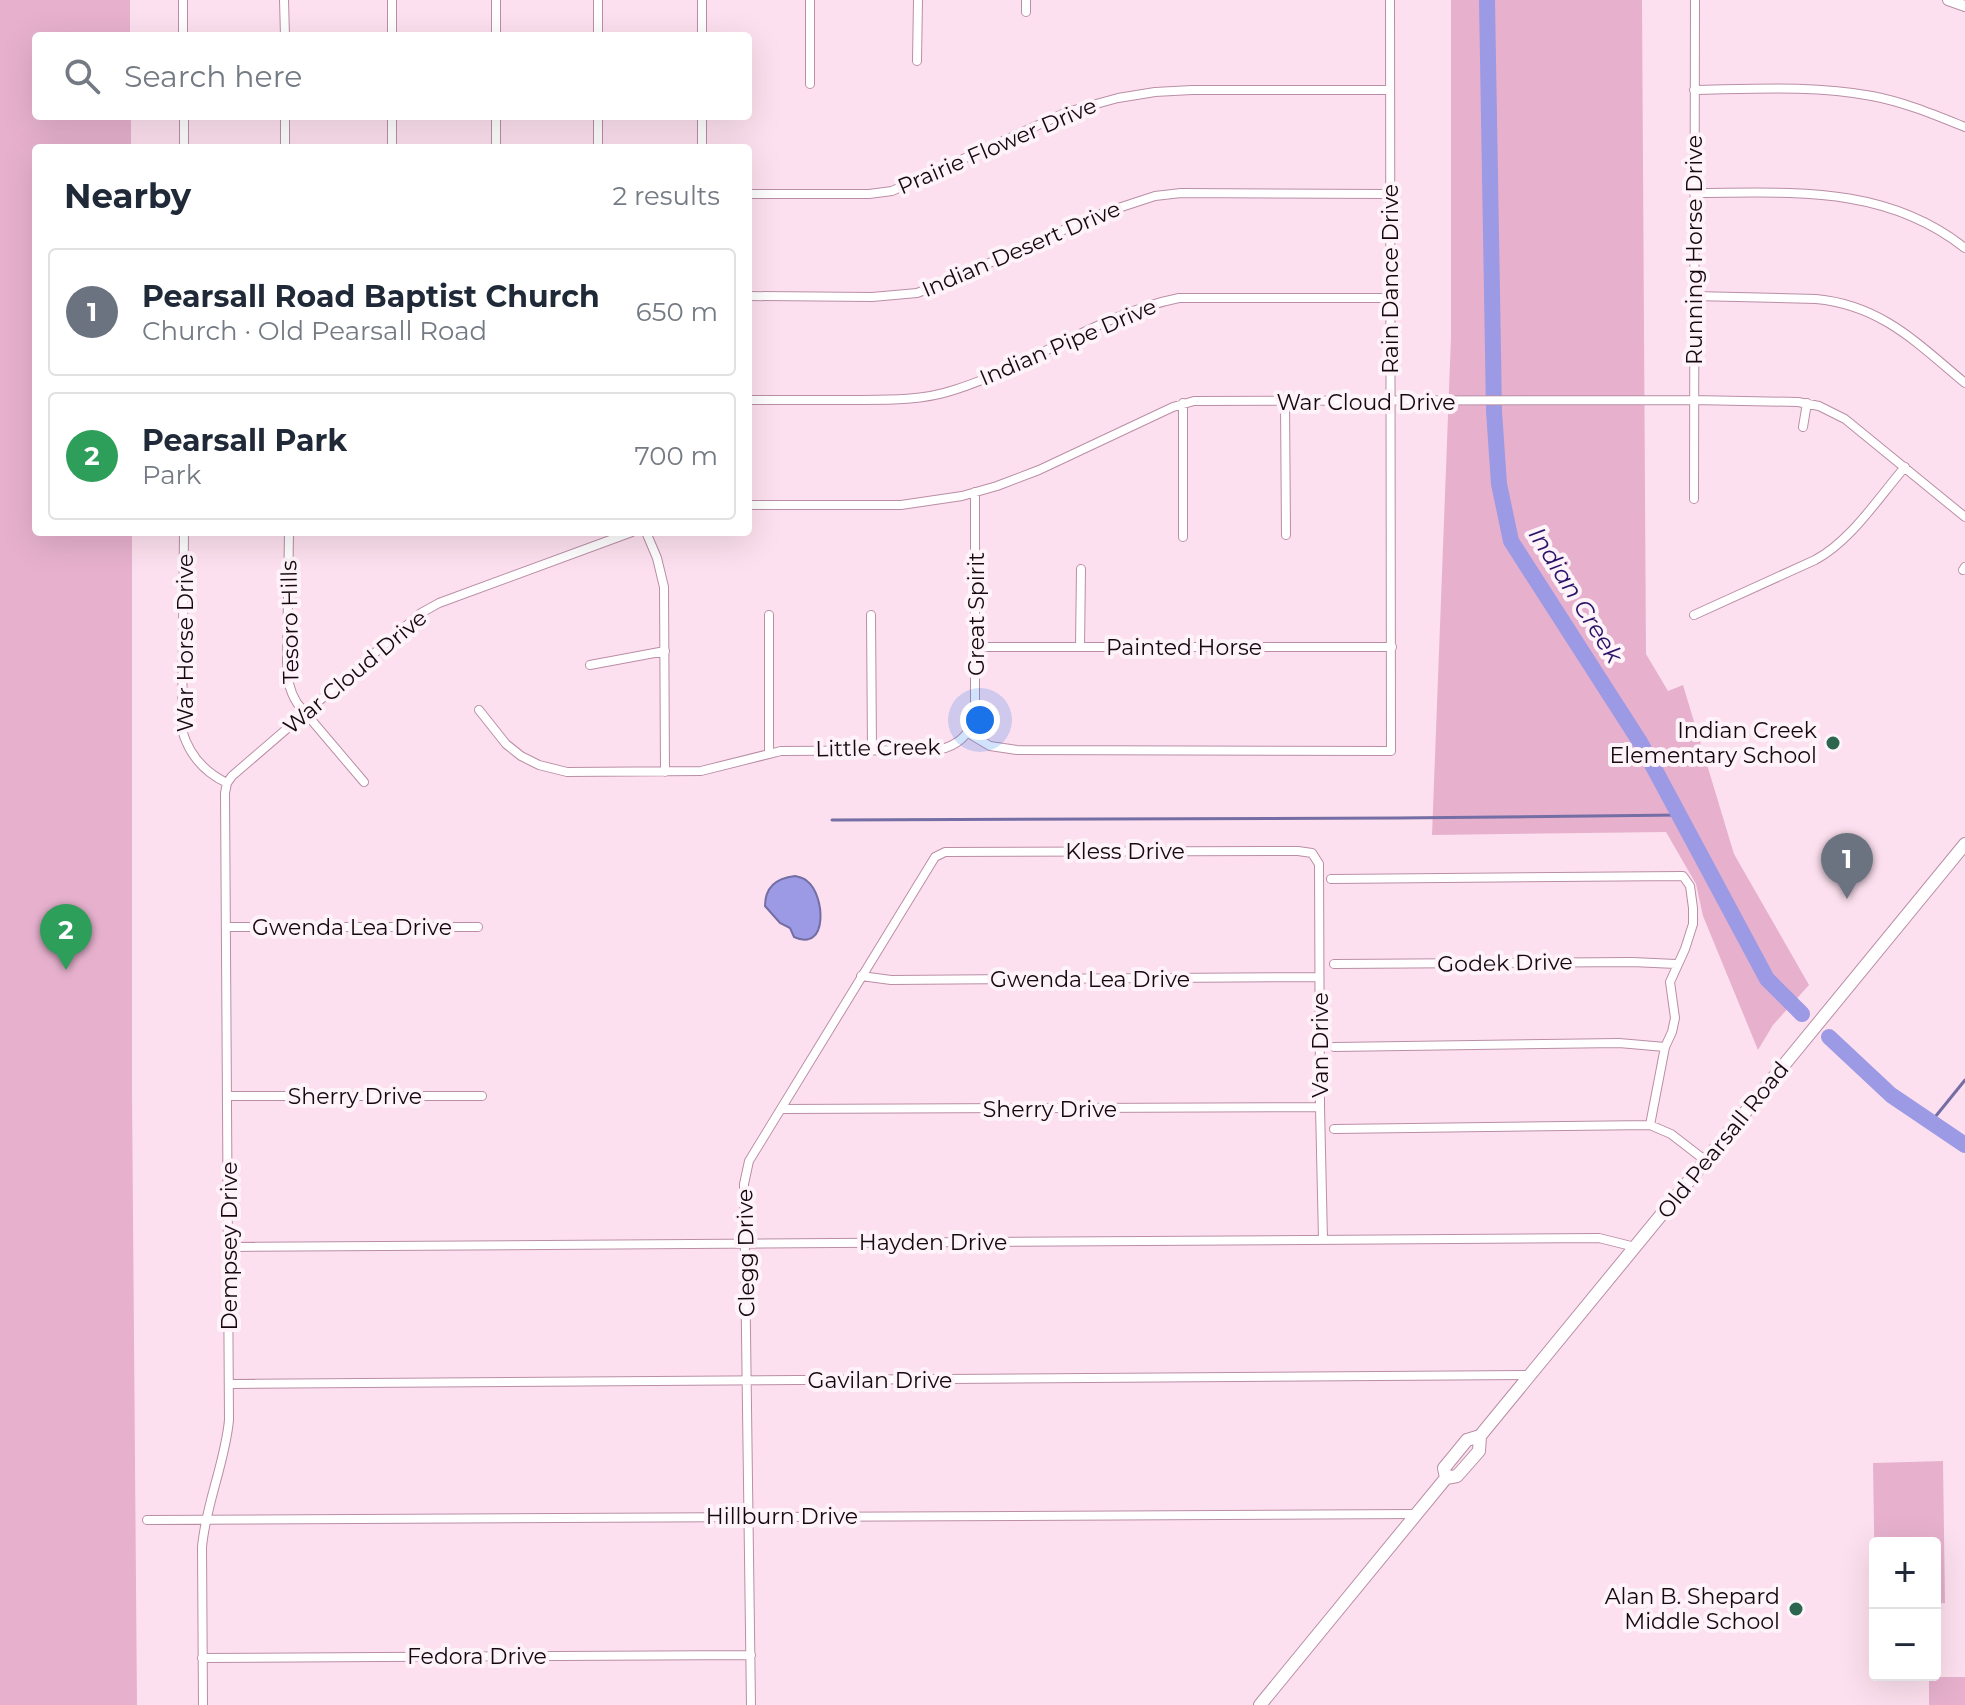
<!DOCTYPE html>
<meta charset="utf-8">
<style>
:root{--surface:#fff;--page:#f2f2f3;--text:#1f2937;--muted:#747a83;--line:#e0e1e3;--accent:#2c664f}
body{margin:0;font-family:Montserrat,sans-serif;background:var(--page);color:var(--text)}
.controls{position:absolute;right:24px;bottom:24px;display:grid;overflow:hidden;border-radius:8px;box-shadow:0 8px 32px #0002}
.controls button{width:72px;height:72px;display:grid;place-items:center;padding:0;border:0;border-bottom:2px solid var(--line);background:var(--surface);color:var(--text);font:40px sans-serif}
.you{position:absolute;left:980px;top:720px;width:28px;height:28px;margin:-20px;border:6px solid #fff;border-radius:50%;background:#1a73e8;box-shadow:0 0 0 12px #1a73e833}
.badge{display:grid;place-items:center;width:52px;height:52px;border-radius:50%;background:var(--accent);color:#fff;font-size:26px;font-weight:700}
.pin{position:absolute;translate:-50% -66px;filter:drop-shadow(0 2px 4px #0008)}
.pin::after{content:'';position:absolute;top:42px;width:28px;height:24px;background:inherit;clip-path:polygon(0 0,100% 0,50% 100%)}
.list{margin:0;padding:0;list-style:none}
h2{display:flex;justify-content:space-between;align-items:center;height:104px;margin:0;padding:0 32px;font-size:34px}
h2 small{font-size:26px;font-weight:400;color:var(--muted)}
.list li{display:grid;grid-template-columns:52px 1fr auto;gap:24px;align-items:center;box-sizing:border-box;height:128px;margin:0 16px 16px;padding:0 16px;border:2px solid var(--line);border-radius:8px}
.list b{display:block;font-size:30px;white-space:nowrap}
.list p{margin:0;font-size:26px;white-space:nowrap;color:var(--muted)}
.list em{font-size:26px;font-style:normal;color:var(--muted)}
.icon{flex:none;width:44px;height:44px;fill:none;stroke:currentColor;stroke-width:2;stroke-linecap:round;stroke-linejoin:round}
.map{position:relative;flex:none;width:1965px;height:1705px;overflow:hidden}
.search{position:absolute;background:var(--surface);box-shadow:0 8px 32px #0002;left:32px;top:32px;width:720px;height:88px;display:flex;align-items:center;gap:20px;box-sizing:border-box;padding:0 28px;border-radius:8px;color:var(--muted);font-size:30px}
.panel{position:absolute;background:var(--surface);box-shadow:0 8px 32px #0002;left:32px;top:144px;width:720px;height:392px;border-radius:8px}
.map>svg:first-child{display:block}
.green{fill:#e7b1ce}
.water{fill:#9c9ae4;stroke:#746ea4;stroke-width:2}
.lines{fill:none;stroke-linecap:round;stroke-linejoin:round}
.stream{stroke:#746ea4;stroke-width:3}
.river{stroke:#9c9ae4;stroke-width:16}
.minor-casing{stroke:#ba8ea6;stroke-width:10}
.tertiary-casing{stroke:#ba8ea6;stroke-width:12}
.secondary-casing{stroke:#ba8ea6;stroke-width:14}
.minor{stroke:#fff;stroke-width:8}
.tertiary{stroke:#fff;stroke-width:10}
.secondary{stroke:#fff;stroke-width:12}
.poi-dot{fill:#2c664f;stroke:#fdf3f8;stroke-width:3}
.labels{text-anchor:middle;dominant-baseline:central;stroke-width:8;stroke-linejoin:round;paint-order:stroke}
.street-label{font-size:22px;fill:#170810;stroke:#fdf3f8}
.poi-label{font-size:22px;fill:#170810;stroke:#fdf3f8;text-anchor:end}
.water-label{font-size:24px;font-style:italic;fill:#281369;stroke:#fdf3f8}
</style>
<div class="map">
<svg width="1965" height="1705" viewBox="0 0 1965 1705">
<rect width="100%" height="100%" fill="#fde0ef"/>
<!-- green -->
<path class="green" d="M0 0H130V36H36V116H131V148H36V532H132V1092L137 1705H0Z
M1451 0H1642L1646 654 1668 691 1683 685 1734 854 1809 985 1773 1025 1758 1050 1703 916 1696 884 1666 832 1432 835 1451 337Z
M1943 1461 1945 1603 1935 1604V1543H1875V1592L1873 1463Z
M1929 1677H1965V1705H1929Z"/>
<!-- water -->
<path class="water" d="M795 876C799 877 804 878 807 881 825 894 829 953 794 937L790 928 780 923 765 906C765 886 777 878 795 876Z"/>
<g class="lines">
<!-- stream -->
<path class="stream" d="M832 820 1397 818 1679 815
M1931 1122 1965 1080"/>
<!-- river -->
<path class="river" d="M1487 0 1494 411 1499 484 1511 541 1640 742 1767 979 1802 1014
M1829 1037 1891 1095 1965 1145"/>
<!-- minor casing -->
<g class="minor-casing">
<path id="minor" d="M183 0V36
M284 0 285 36
M496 0V36
M1026 0V12
M392 36V0
M598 36V0
M702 36V0
M917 61 918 0
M810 84V0
M1694 90C1753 89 1813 85 1872 96 1904 102 1935 115 1965 127
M184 116V148
M285 116V148
M496 116V148
M392 148V116
M598 148V116
M702 148V116
M1694 193C1791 193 1884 184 1965 248
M748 194H869L892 191 1067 112 1118 98 1155 92 1192 90H1390
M748 296 872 297 917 293 949 281 1097 215 1155 196 1181 193 1390 194
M1694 296 1816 299C1881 305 1917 343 1965 383
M748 400C782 400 817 400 851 400 886 400 921 401 954 390 1031 366 1099 314 1179 298H1389
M1285 402 1286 535
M1803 427 1807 403
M1694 499 1695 0
M748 505H901L962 496 997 486 1039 470 1173 407 1194 401 1694 400 1798 402 1819 406 1845 419 1965 517
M184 532 182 730C189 755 204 772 227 783
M289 532 287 662C287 678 289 690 297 703L364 782
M646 532 657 558 664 587 665 772
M1183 537V403
M1963 570 1965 567
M769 615V753
M871 615 872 750
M1694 615 1815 560C1851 541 1878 498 1905 467
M977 647H1392
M1080 647 1081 569
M590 665 665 651
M479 710 506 744 521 756 539 765 567 772 701 771 781 751 938 750C957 746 969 736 975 717V492
M968 733 990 746 1017 750 1391 751 1390 0
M1331 879 1683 876 1690 886 1693 908V924L1685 949 1670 982 1675 1018 1672 1032 1665 1047 1650 1125
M226 927H478
M1334 964 1632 962 1676 964
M861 976 891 980 1319 977
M1334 1047 1619 1043 1665 1047
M228 1096H482
M781 1109 1320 1107
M1334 1129 1650 1125 1671 1134 1706 1161
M229 1247 1599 1238 1635 1247
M230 1384 1530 1375
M147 1520 1416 1514
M202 1658 751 1655
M203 1705 202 1547C206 1503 225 1463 229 1420L225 793 227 783 232 776 421 613 439 603 632 532
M751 1705 744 1184 749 1161 935 857 945 852 1298 851 1312 853 1319 864 1320 1107 1323 1240"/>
</g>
<!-- tertiary casing -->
<g class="tertiary-casing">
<path id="tertiary" d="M1948 0 1965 6"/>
</g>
<!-- secondary casing -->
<g class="secondary-casing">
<path id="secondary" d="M1446 1478 1444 1468 1467 1440 1480 1436 1965 844
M1260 1705 1446 1478 1457 1476 1479 1451 1480 1436"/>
</g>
<!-- minor -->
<use href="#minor" class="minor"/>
<!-- tertiary -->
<use href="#tertiary" class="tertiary"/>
<!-- secondary -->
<use href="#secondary" class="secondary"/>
</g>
<!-- markers -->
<g class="poi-dot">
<circle cx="1833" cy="743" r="8"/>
<circle cx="1796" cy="1609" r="8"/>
</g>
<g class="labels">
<!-- street labels -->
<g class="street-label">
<text transform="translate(997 146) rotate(-23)">Prairie Flower Drive</text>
<text transform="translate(1021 249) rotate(-23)">Indian Desert Drive</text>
<text transform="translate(1694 250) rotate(-90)">Running Horse Drive</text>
<text transform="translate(1390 279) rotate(-90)">Rain Dance Drive</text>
<text transform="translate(1068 342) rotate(-23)">Indian Pipe Drive</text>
<text x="1366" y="402">War Cloud Drive</text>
<text transform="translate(976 614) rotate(-90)">Great Spirit</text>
<text transform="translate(290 622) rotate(-91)">Tesoro Hills</text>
<text transform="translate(185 643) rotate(-90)">War Horse Drive</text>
<text x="1184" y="647">Painted Horse</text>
<text transform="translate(355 672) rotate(-40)">War Cloud Drive</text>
<text transform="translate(878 748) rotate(-1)">Little Creek</text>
<text x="1125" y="851">Kless Drive</text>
<text x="352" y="927">Gwenda Lea Drive</text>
<text transform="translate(1505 963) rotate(-1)">Godek Drive</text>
<text x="1090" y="979">Gwenda Lea Drive</text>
<text transform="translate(1320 1045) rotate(-90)">Van Drive</text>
<text x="355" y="1096">Sherry Drive</text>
<text x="1050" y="1109">Sherry Drive</text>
<text transform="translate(1723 1140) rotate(-51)">Old Pearsall Road</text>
<text x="933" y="1242">Hayden Drive</text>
<text transform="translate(229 1246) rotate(-90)">Dempsey Drive</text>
<text transform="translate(746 1253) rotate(-91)">Clegg Drive</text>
<text x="880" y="1380">Gavilan Drive</text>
<text x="782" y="1516">Hillburn Drive</text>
<text x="477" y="1656">Fedora Drive</text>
</g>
<!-- poi labels -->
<g class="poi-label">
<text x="1817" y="730">Indian Creek<tspan x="1817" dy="25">Elementary School</tspan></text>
<text x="1780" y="1596">Alan B. Shepard<tspan x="1780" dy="25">Middle School</tspan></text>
</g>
<!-- water labels -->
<g class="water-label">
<text transform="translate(1576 595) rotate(58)">Indian Creek</text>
</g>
</g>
</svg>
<div class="controls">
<button>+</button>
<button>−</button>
</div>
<div class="you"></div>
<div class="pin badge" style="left:1847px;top:899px;background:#6b7280">1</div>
<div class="pin badge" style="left:66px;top:970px;background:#2e9e5b">2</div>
<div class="search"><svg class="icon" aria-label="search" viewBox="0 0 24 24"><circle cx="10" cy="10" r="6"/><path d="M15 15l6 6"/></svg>Search here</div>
<section class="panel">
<h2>Nearby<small>2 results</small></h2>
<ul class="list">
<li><span class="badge" style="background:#6b7280">1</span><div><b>Pearsall Road Baptist Church</b><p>Church · Old Pearsall Road</p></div><em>650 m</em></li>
<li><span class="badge" style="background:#2e9e5b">2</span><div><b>Pearsall Park</b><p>Park</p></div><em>700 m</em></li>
</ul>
</section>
</div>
